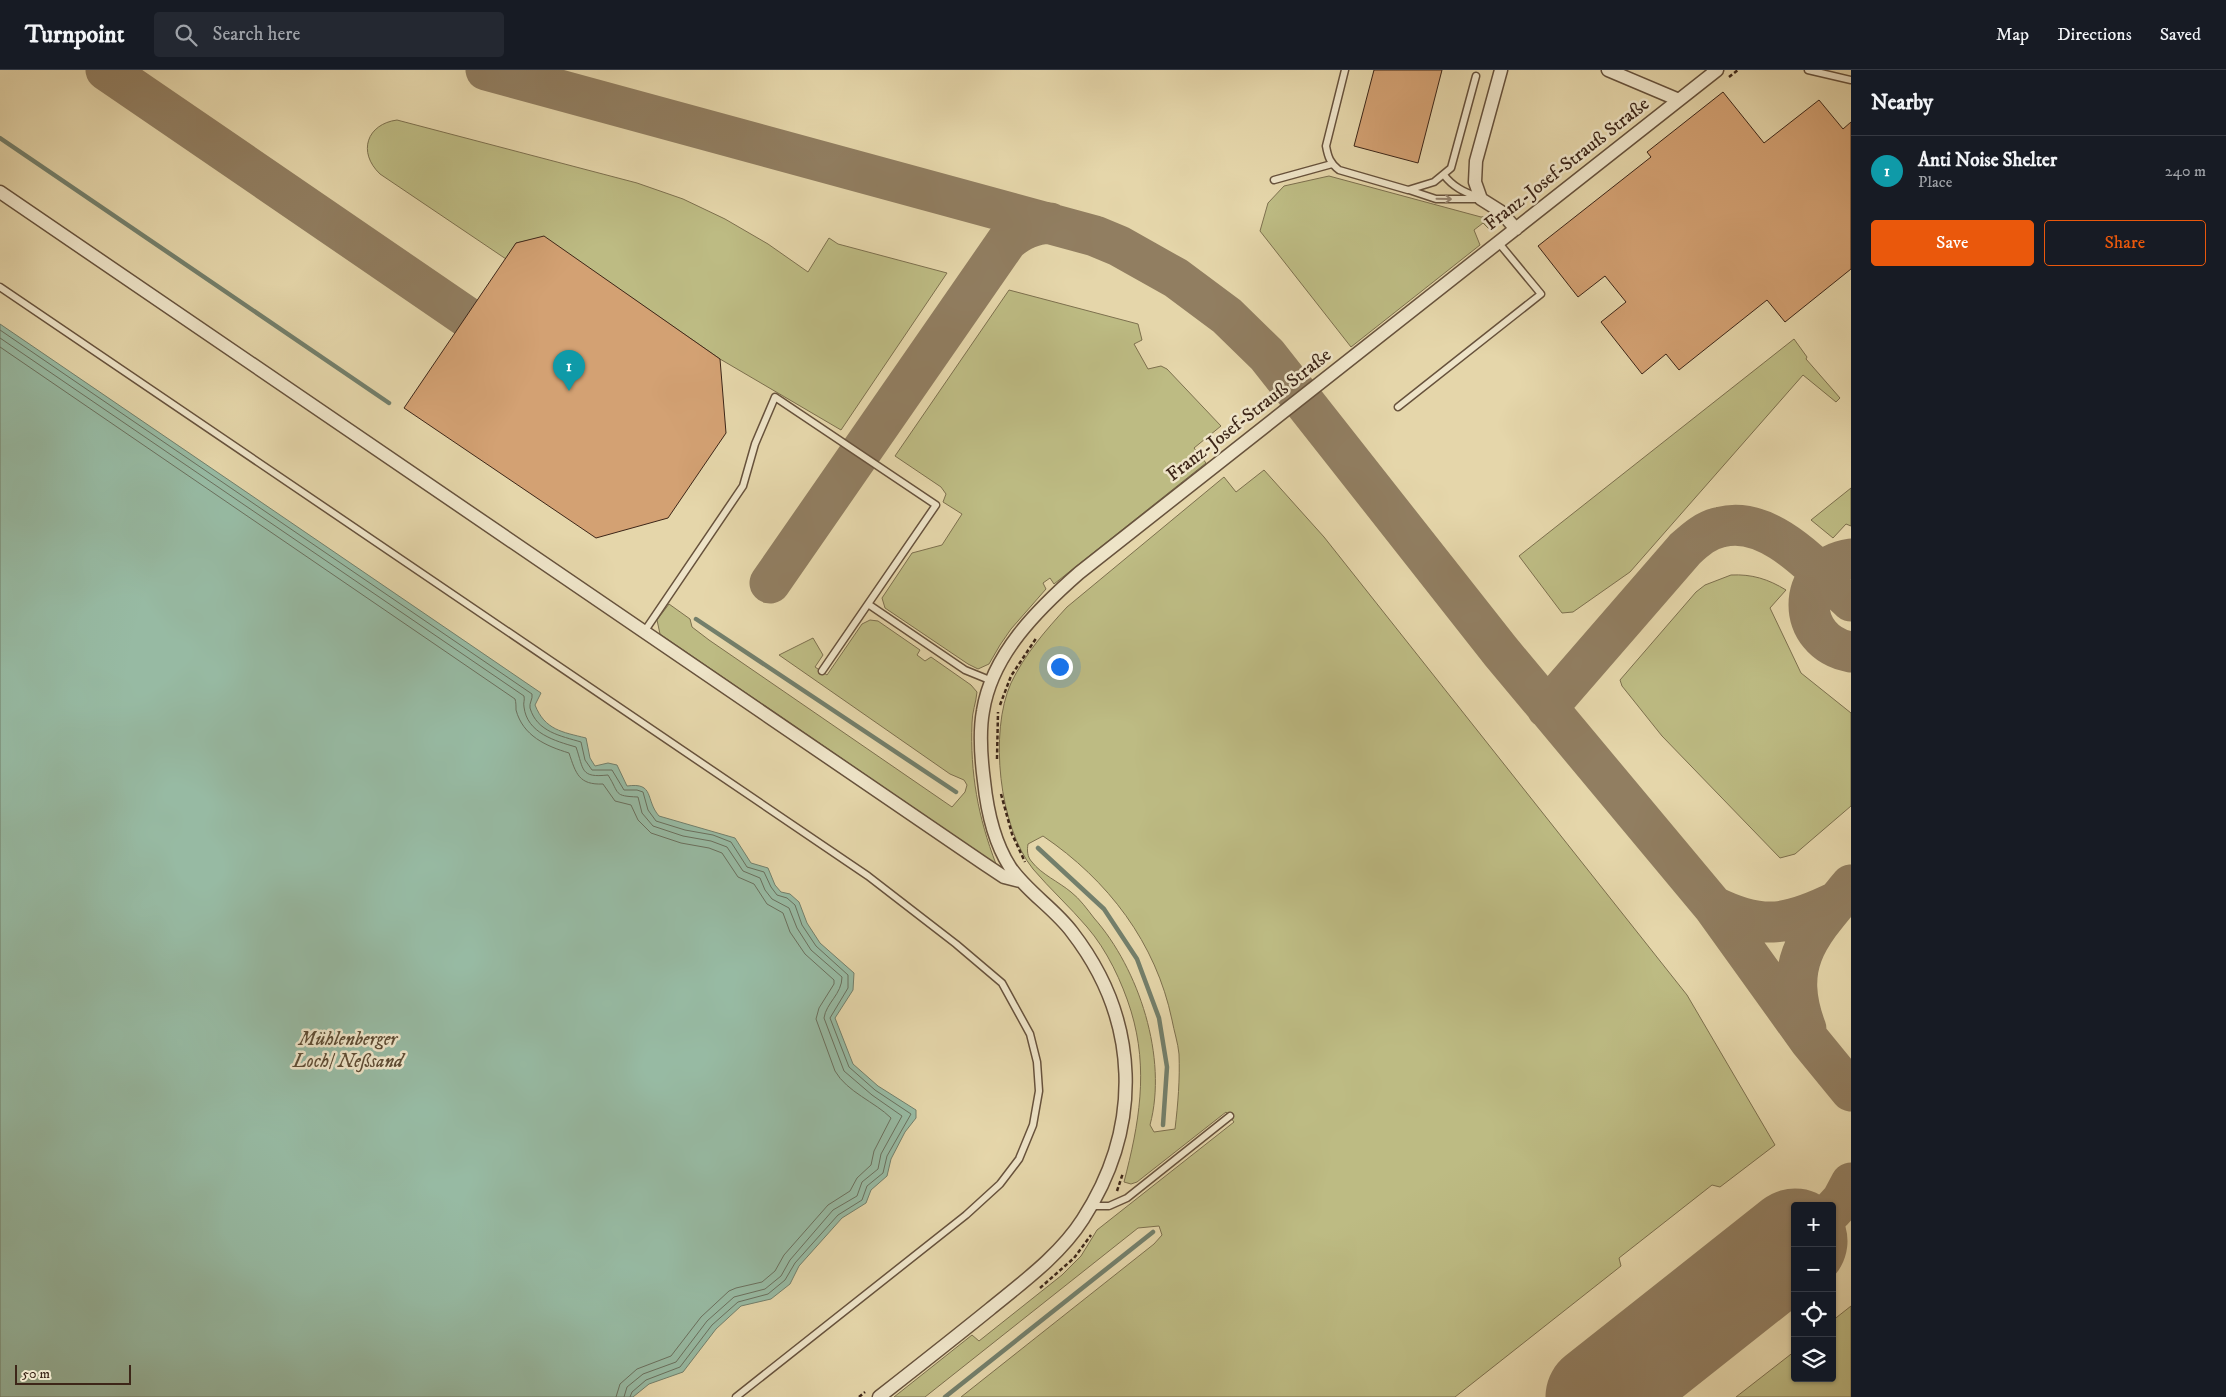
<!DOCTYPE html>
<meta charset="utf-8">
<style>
:root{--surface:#171b24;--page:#242831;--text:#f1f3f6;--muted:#9ea1a6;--line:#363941;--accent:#ea580c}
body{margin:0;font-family:"IM FELL DW Pica",serif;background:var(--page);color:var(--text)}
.controls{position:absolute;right:15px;bottom:15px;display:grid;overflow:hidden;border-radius:5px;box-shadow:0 1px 4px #0004}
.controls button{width:45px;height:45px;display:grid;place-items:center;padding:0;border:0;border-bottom:1px solid var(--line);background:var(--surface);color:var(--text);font:25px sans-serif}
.scale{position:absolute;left:15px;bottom:12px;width:116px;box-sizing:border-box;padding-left:5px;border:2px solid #3d2618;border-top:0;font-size:14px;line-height:18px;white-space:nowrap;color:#3d2618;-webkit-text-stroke:4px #eee4c8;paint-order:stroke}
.you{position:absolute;left:1059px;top:596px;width:18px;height:18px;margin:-12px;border:4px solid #fff;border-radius:50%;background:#1a73e8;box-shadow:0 0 0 8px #1a73e833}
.badge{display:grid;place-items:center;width:32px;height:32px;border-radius:50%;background:var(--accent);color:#fff;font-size:16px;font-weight:700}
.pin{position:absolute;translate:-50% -41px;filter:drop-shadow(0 1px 2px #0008)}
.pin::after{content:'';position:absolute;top:26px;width:18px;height:15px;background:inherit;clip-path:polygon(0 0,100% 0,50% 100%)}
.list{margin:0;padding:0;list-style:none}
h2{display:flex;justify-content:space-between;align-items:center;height:65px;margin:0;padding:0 20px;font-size:21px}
h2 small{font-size:16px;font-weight:400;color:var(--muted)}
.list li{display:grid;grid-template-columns:32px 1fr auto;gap:15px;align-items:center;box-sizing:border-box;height:70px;padding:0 20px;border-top:1px solid var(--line)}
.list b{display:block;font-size:19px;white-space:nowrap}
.list p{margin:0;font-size:16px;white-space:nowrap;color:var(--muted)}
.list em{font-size:16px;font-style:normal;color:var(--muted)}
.actions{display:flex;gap:10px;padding:15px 20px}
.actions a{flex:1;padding:11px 0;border:1px solid var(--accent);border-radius:5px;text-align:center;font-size:18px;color:var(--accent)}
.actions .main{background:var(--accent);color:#fff}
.icon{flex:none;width:28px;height:28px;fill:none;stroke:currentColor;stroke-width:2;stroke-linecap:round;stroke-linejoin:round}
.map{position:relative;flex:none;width:1851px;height:1327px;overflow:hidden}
header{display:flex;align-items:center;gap:30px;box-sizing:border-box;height:70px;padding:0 25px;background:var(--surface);border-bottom:1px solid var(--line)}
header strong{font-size:24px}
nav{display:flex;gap:28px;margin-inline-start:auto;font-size:18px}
.search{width:350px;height:45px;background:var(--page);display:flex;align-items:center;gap:12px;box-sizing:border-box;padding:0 18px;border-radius:5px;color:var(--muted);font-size:19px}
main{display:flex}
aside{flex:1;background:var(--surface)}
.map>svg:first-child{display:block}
.green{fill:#bdbb83;stroke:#7d704e;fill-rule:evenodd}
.water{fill:#97baa3;stroke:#737f6b}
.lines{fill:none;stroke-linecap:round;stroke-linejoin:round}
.shore{stroke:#6a705e;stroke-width:1}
.stream{stroke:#737f6b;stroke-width:4.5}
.taxiway{stroke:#917e61;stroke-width:41}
.runway{stroke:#917e61;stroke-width:105}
.building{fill:#d3a173;stroke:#3d2618}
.service-casing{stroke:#67523c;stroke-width:9}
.minor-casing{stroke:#67523c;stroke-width:15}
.path{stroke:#3d2618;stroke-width:2.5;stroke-dasharray:4 2.5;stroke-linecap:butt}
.service{stroke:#eee4c8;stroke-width:6}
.minor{stroke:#eee4c8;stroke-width:12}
.oneway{stroke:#968570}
.labels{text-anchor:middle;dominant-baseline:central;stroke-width:5;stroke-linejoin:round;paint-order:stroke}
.street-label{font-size:19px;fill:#3d2618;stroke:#eee4c8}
.park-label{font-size:19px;font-style:italic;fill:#5d4b33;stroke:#eee4c8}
</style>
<header>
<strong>Turnpoint</strong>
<div class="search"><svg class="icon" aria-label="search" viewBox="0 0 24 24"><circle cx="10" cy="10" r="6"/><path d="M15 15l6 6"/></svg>Search here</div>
<nav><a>Map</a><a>Directions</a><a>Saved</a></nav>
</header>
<main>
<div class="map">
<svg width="1851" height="1327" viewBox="0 0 1851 1327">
<rect width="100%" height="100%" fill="#e5d6aa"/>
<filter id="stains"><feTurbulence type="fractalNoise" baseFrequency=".004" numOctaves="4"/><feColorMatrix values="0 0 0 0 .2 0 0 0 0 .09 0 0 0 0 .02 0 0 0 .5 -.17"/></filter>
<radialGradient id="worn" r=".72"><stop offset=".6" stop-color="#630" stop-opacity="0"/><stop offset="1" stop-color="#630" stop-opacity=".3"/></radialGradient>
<!-- green -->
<path class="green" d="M397 50 637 113 683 129 725 149 768 174 808 202 829 168 838 174 947 203 841 360 720 289 544 167 516 173 506 189 380 104C357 82 367 54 397 50Z
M1329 106 1481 147 1489 146 1495 149 1496 156 1491 161 1483 153 1474 160 1480 175 1351 277 1260 161 1268 133 1284 116Z
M1009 220 1138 254 1142 270 1134 274 1148 299 1161 296 1167 299 1221 356 1194 378 1206 393 1054 514 1050 508 1043 513 1046 519 1011 559 1000 575 989 594 978 599 968 594 885 538 882 528 912 483 942 475 962 444 943 432 946 424 941 417 895 386Z
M1794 269 1807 287 1806 289 1840 328 1836 332 1803 305 1630 502 1573 542 1562 543 1519 486Z
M1264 400 1324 467 1687 925 1775 1075 1720 1117 1712 1115 1619 1188 1621 1196 1455 1327H961L1154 1174 1162 1165 1159 1156 1138 1158 925 1327H894L972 1265 979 1271 1062 1205 1081 1186 1097 1160 1234 1052 1226 1042 1137 1112 1131 1114 1124 1112C1139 1054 1149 1000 1131 941 1122 912 1107 880 1087 857 1070 837 1050 819 1033 799 999 757 989 662 1011 613 1025 584 1045 561 1067 537L1224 407 1236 422ZM1043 766C1108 810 1156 873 1172 950 1174 961 1178 973 1179 984 1180 1009 1178 1034 1175 1059L1154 1062 1150 1055C1168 988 1139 899 1094 848 1087 839 1080 829 1071 822 1059 812 1041 804 1032 792 1027 787 1027 780 1028 774Z
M1851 418V456L1846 454 1833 468 1811 450Z
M1731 505C1752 504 1768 509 1786 520L1770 538 1801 603 1851 643V736L1795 784 1780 788 1662 666 1622 616 1620 610 1696 522 1705 515Z
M669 534 690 549 692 557 709 570 952 737 965 722 967 715 964 710 950 704 779 585 813 568 823 585 815 597 827 605 862 554 870 550 878 551 920 580 917 585 925 591 931 587 971 615 977 622C976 633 972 642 972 653 970 703 978 747 996 794L660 564 657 550Z
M1851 1236V1327H1736L1795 1281V1308H1832V1251Z"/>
<!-- water -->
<path class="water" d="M0 254 541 623 535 635C545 660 562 662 586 668L590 688 595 696 608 693 617 695 627 716C655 712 645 730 659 746L735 768 751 793 768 798 775 815 781 822 790 824 799 832 807 853 820 873 854 903 853 920 835 948 853 994 878 1016 916 1040V1048L905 1062 891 1089 887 1106 871 1120 866 1133 842 1148 799 1196 790 1214 771 1229 741 1236 716 1259 683 1302 649 1314 633 1327H0Z"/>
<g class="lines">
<!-- shore -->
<path class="shore" d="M0 260 532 624C533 629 529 633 530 638 537 662 561 666 581 672L585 690 592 700H612L624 720H637L643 722 648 740 656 751 685 760 713 765 731 772 747 797 764 802 771 817 777 825 787 828 795 835 802 855 816 876 848 905V918L830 948 849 997 875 1020 911 1044 887 1086 883 1103 867 1116 862 1130 838 1145 795 1193 785 1210 768 1224 738 1232 712 1255 680 1297 646 1310 632 1322 630 1327
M0 268 524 626C525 630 523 633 524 637 527 663 555 671 576 677 584 700 580 708 608 705 620 724 613 726 638 727L642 743 653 756 683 766 711 771 727 777 743 801 760 808 765 820 772 829 789 838 797 858 811 880 842 907C842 924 826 933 824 948L844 1001 872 1025 902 1046 881 1084 878 1099 862 1112 857 1126 833 1140 790 1190 781 1206 765 1219 734 1227 707 1251 676 1292 643 1304 627 1317 624 1327
M0 277 515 629C516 632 516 636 516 640 523 666 546 676 569 683 576 704 579 715 603 714L615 731 631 735 638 750 651 763 681 773 709 778 722 783 738 807 754 814 767 834 783 843 790 862 805 884 834 910V914L819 938 816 949 835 1001C847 1022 875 1032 891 1048L874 1081 871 1095 857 1108 850 1121 828 1135 784 1185 775 1201 762 1212 736 1218 729 1221 701 1247 671 1286 637 1299 620 1314 616 1327"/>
<!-- stream -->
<path class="stream" d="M0 68 389 333
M696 549 956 722
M1038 778 1104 839 1137 889 1159 948 1167 997 1163 1055
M945 1327 1153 1162"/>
<!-- taxiway -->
<path class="taxiway" d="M106 0 512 278
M486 0 1095 166 1119 176 1176 208 1227 246 1267 285 1501 582 1713 836 1810 971 1851 1021
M1851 489C1795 497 1795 572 1851 582
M770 513 1007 171C1021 159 1032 155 1050 153
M1547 638 1685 479C1696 469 1706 460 1721 457 1770 444 1818 502 1851 531
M1713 836C1763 861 1789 855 1838 831
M1806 959C1781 892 1810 864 1851 815
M1832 1141 1842 1130 1851 1113"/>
<!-- runway -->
<path class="runway" d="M1598 1327 1795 1171"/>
</g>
<!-- building -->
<path class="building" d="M1374 0H1442L1418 93 1354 76Z
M1723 22 1764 73 1819 30 1843 59 1851 52V199L1785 252 1767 230 1679 300 1666 284 1642 304 1601 252 1626 232 1605 206 1578 227 1538 176 1651 87 1647 82Z
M544 166 720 289 726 363 668 448 596 468 404 338 516 173Z"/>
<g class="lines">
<!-- service casing -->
<g class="service-casing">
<path id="service" d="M1345 0 1326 76C1328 87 1330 93 1339 100L1408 120 1434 112 1451 98 1476 6
M1808 0 1851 10
M1444 105C1453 117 1464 122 1478 127
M1274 110 1332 94
M1409 120 1436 129H1481
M0 217 868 806 956 874 1002 913 1030 964 1037 992 1039 1021 1033 1055 1019 1089 1000 1114 966 1145 736 1327
M1398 337 1541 224 1498 172
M644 562 743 416 755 374 775 327 936 435 868 534 965 600 992 611
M822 601 868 534
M1091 1136H1109L1127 1128 1230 1046"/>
</g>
<!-- minor casing -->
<g class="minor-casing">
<path id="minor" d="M1501 0 1476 91 1475 112 1481 129 1500 141 1516 159
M1608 0 1679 30
M0 122 983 793 1004 807 1020 811
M879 1327C916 1298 953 1269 990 1239 1023 1212 1060 1185 1083 1149 1143 1056 1140 950 1072 862 1054 838 1027 822 1010 797 994 772 987 740 984 711 981 688 979 663 983 641 992 584 1038 539 1079 503L1717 0"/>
</g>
<!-- path -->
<path class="path" d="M1729 7 1738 0
M1000 635 1011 606 1037 567
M997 689 998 642
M1001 724 1012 764 1025 792
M1117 1121 1123 1103
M1040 1218 1074 1188 1091 1165
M859 1327 865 1322"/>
<!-- service -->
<use href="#service" class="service"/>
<!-- minor -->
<use href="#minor" class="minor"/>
</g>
<!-- one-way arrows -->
<defs><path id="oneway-shaft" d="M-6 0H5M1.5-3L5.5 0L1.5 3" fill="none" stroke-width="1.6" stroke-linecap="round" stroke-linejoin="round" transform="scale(1.25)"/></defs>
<use class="oneway" href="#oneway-shaft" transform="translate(1444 129) rotate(1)"/>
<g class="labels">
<!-- street labels -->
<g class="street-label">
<text transform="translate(1567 94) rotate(-38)">Franz-Josef-Strauß Straße</text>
<text transform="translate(1249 345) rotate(-38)">Franz-Josef-Strauß Straße</text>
</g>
<!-- park labels -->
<g class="park-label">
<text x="348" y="969">Mühlenberger<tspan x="348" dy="22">Loch/ Neßsand</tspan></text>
</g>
</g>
<rect width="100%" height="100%" filter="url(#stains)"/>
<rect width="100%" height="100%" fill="url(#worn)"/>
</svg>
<div class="controls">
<button>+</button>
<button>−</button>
<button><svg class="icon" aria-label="locate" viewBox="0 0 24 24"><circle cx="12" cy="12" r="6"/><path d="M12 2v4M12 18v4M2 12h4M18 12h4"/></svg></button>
<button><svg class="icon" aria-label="layers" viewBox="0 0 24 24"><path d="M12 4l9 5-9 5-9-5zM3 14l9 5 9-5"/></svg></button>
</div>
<div class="scale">50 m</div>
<div class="you"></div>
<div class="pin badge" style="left:569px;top:321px;background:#0f9aa8">1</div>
</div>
<aside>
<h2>Nearby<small></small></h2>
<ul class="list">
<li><span class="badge" style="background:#0f9aa8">1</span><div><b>Anti Noise Shelter</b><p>Place</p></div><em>240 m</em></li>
</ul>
<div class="actions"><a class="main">Save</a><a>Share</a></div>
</aside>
</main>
